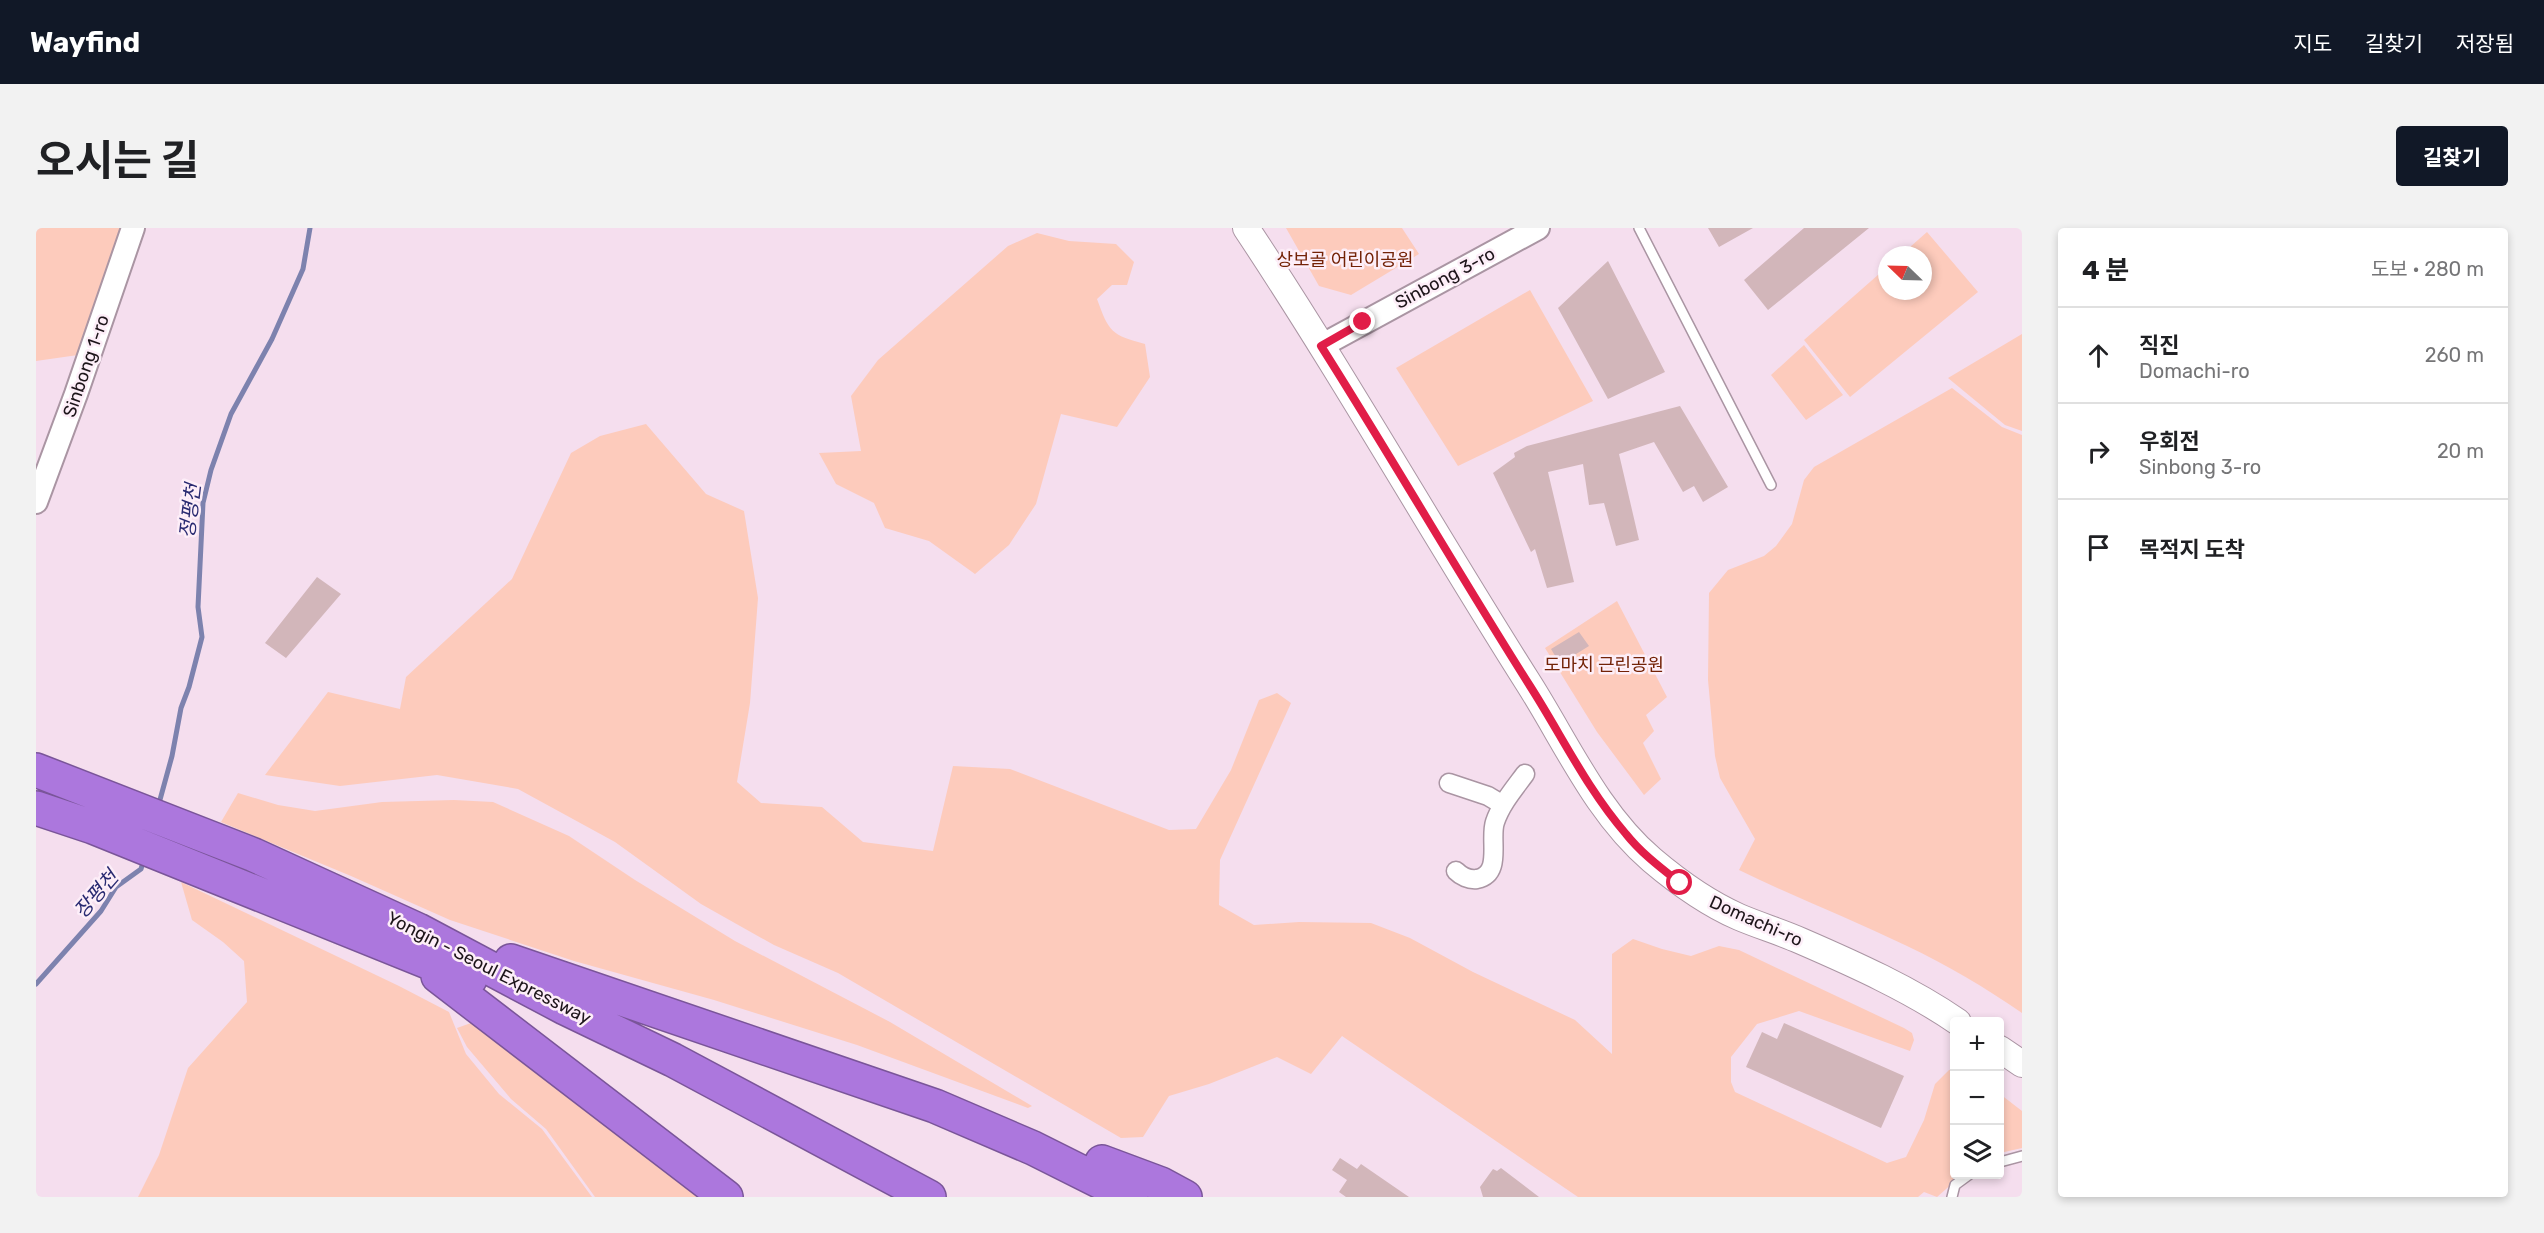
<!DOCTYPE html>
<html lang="ko">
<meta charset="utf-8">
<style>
:root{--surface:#fff;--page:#f2f2f2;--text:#202124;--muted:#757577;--line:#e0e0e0;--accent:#111827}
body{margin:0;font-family:Rubik,"Noto Sans KR",sans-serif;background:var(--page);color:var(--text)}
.controls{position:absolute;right:18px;bottom:18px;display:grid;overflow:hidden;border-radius:6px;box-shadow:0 3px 9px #0003}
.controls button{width:54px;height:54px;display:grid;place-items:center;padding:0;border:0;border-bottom:2px solid var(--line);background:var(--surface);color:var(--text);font:30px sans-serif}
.compass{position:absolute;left:1842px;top:18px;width:54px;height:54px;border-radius:50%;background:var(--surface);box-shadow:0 3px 9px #0003;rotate:293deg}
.stop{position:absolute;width:18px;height:18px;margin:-14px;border:4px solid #e11d48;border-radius:50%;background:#fff}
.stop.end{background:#e11d48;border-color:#fff;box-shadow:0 2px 6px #0008}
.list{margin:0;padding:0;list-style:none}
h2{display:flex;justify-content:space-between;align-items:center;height:78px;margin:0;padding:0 24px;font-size:26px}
h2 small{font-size:20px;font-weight:400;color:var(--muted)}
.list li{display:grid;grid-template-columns:39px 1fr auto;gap:18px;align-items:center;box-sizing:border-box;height:96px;padding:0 24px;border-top:2px solid var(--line)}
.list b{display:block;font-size:22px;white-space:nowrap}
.list p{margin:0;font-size:20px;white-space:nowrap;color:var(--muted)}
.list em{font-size:20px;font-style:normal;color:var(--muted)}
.icon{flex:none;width:33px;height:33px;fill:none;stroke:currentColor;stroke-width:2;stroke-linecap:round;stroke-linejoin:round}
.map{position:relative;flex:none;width:1986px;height:969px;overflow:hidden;border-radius:6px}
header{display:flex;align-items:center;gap:36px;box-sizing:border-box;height:84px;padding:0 30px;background:var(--accent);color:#fff}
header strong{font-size:28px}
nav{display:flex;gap:33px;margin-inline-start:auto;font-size:21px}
.intro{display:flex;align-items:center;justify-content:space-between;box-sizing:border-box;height:144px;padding:0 36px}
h1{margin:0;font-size:42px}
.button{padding:15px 27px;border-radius:6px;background:var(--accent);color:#fff;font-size:21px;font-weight:700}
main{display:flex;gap:36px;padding:0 36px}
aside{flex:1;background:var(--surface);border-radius:6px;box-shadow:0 3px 9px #0003}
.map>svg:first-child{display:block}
.green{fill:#fdcbbc}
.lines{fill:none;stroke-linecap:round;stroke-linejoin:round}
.stream{stroke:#7d82ae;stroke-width:5}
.building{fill:#d2b6ba}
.service-casing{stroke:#aa95a3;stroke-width:12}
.minor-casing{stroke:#aa95a3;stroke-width:21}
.tertiary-casing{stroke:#aa95a3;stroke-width:26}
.secondary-casing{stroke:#aa95a3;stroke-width:28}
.motorway-casing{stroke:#7a5599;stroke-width:36}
.service{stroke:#fff;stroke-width:9}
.minor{stroke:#fff;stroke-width:18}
.tertiary{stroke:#fff;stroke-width:22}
.secondary{stroke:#fff;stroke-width:26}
.motorway{stroke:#ac77dd;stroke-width:33}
.route{stroke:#e11d48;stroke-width:8}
.labels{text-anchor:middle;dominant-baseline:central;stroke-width:5;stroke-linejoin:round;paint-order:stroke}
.park-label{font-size:18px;fill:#732206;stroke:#fdeef8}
.street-label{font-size:18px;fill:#1d151a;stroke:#fdeef8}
.water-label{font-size:20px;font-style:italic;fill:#292a71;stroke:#fdeef8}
</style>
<header>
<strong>Wayfind</strong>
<nav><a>지도</a><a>길찾기</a><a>저장됨</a></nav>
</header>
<div class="intro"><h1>오시는 길</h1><a class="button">길찾기</a></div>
<main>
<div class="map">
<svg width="1986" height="969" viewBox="0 0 1986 969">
<rect width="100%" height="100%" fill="#f5deee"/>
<!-- green -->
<path class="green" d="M0 0H86L42 127 0 133Z
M1250 0H1366L1383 26 1315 67 1283 58Z
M1891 4 1942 64 1814 169 1768 112 1851 39V63H1887V27H1865Z
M1001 5 1033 13 1080 16 1098 34 1091 57H1076L1061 71C1073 104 1075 107 1109 116L1114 149 1081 199 1025 186 1000 276 973 317 939 346 893 313 849 300 838 275 800 256 783 225 825 223 815 168 842 132 972 18Z
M1494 62 1557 173 1422 238 1360 140Z
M1986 106V203L1969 197 1912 150Z
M1768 117 1807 167 1770 192 1735 147Z
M1916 160 1966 199 1986 207V785C1950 760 1911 737 1871 718 1815 691 1758 669 1703 642L1719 611 1684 550 1679 528 1672 452 1673 365 1692 342 1728 328 1740 318 1756 296 1768 252 1778 239Z
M610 196 670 266 708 283 722 370 714 475 701 554 725 575 786 579 827 614 897 623 917 538 974 541 1133 602 1160 601 1195 542 1223 472 1241 465 1255 475 1184 632 1183 677 1218 697 1263 694 1335 695 1374 710 1437 744 1539 792 1576 826V726L1597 711 1626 721 1655 728 1683 718 1703 722 1868 800 1876 805 1878 812 1874 823 1763 783 1721 796 1695 829V854L1699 864 1851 935 1870 929 1888 892 1899 856 1913 842 1918 841V946L1926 947 1901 969 1888 964 1882 969H1542L1306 808 1275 846 1241 829 1173 856 1133 868 1107 909 1085 910 802 745 738 717 665 676 579 614 482 561 401 547 304 558 229 547 292 464 364 481 370 449 476 351 535 225 564 208Z
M1581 373 1631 469 1610 487 1618 503 1607 515 1625 551 1608 567 1561 504 1509 420Z
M202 565 242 577 279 583 346 574 418 572 457 574 533 608 599 652 699 713 854 794 996 878 992 880 821 817 678 772 538 733 414 692 315 648 185 594Z
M145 654 363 758 413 784 430 826 463 866 506 901 556 969H102L123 927 152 840 211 774 208 733 187 714 156 692Z
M435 795 544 864 674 969H559L510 901 475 871 431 819 421 800Z
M1964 866 1986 883V920L1964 925Z"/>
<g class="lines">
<!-- stream -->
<path class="stream" d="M122 579 136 528 145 480 153 459 166 409 162 379 167 275 175 242 195 186 236 111 267 41 274 0
M0 756 65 683 80 659 105 641 108 631"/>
</g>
<!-- building -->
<path class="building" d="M1672 0H1717L1683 19Z
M1768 0H1833L1732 82 1708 52Z
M1572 33 1629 144 1572 171 1522 80Z
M1644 178 1692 259 1667 274 1658 258 1647 264 1618 214 1583 226 1603 312 1580 318 1568 275 1553 277 1547 236 1512 244 1538 354 1511 360 1499 321 1495 324 1457 245 1479 229 1478 225 1491 218Z
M281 349 305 366 250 430 229 415Z
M1543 404 1553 418 1524 436 1515 421Z
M1748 795 1868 848 1845 900 1710 839 1726 804 1741 811Z
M1304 930 1321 941 1325 936 1373 969H1310L1303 964 1311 952 1296 942Z
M1465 940 1503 969H1447L1444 959 1457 941 1461 943Z"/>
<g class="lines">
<!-- service casing -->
<g class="service-casing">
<path id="service" d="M1603 0 1735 257
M1964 934 1986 928
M1916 969 1919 957 1934 946"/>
</g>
<!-- minor casing -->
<g class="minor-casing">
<path id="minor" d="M1413 555 1452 568 1467 577
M1420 643C1425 648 1433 652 1441 651 1467 646 1453 611 1459 594 1465 576 1478 561 1489 546"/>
</g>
<!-- tertiary casing -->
<g class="tertiary-casing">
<path id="tertiary" d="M1285 118 1502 0
M0 274 40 166 97 0"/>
</g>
<!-- secondary casing -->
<g class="secondary-casing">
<path id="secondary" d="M1210 0C1309 149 1397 305 1493 456 1531 516 1561 585 1616 632 1642 654 1671 675 1703 689 1724 698 1745 704 1765 713 1818 736 1874 761 1922 794
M1964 821 1986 836"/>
</g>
<!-- motorway casing -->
<g class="motorway-casing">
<path id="motorway" d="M0 542 218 627 382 702 529 780 637 832 893 969
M0 580 57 599 434 751
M475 733 899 878 997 920 1095 969
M402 748 690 969
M1066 934 1125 956 1149 969"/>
</g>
<!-- service -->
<use href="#service" class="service"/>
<!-- minor -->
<use href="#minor" class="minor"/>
<!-- tertiary -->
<use href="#tertiary" class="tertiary"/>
<!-- secondary -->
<use href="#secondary" class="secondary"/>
<!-- motorway -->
<use href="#motorway" class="motorway"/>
</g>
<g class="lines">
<!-- route -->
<path class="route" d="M1327 94 1285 118C1356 230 1423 346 1494 458 1526 508 1551 561 1590 606 1605 625 1625 640 1644 655"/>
</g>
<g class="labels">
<!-- park labels -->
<g class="park-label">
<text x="1309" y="32">상보골 어린이공원</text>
<text x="1568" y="437">도마치 근린공원</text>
</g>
<!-- street labels -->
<g class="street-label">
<text transform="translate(1409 50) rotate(-28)">Sinbong 3-ro</text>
<text transform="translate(50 138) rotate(-71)">Sinbong 1-ro</text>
<text transform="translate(1720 693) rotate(24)">Domachi-ro</text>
<text transform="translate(453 740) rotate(27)">Yongin - Seoul Expressway</text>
</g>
<!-- water labels -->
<g class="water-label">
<text transform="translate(154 283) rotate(-83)">정평천</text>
<text transform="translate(60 666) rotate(-49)">장평천</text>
</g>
</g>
</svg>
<div class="controls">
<button>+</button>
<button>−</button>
<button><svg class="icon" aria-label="layers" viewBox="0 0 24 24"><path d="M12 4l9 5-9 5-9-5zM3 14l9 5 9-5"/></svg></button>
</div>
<svg class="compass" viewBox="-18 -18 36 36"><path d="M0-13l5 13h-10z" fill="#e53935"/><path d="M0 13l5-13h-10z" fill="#757577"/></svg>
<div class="stop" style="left:1644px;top:655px"></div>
<div class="stop end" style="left:1327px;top:94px"></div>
</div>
<aside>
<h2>4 분<small>도보 · 280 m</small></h2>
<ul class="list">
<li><svg class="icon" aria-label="ahead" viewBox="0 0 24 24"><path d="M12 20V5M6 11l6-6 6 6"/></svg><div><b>직진</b><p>Domachi-ro</p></div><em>260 m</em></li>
<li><svg class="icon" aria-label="right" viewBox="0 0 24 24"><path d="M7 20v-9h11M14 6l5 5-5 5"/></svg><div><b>우회전</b><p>Sinbong 3-ro</p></div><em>20 m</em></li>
<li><svg class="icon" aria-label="arrive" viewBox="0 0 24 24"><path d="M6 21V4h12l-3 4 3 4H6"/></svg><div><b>목적지 도착</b></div></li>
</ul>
</aside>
</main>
